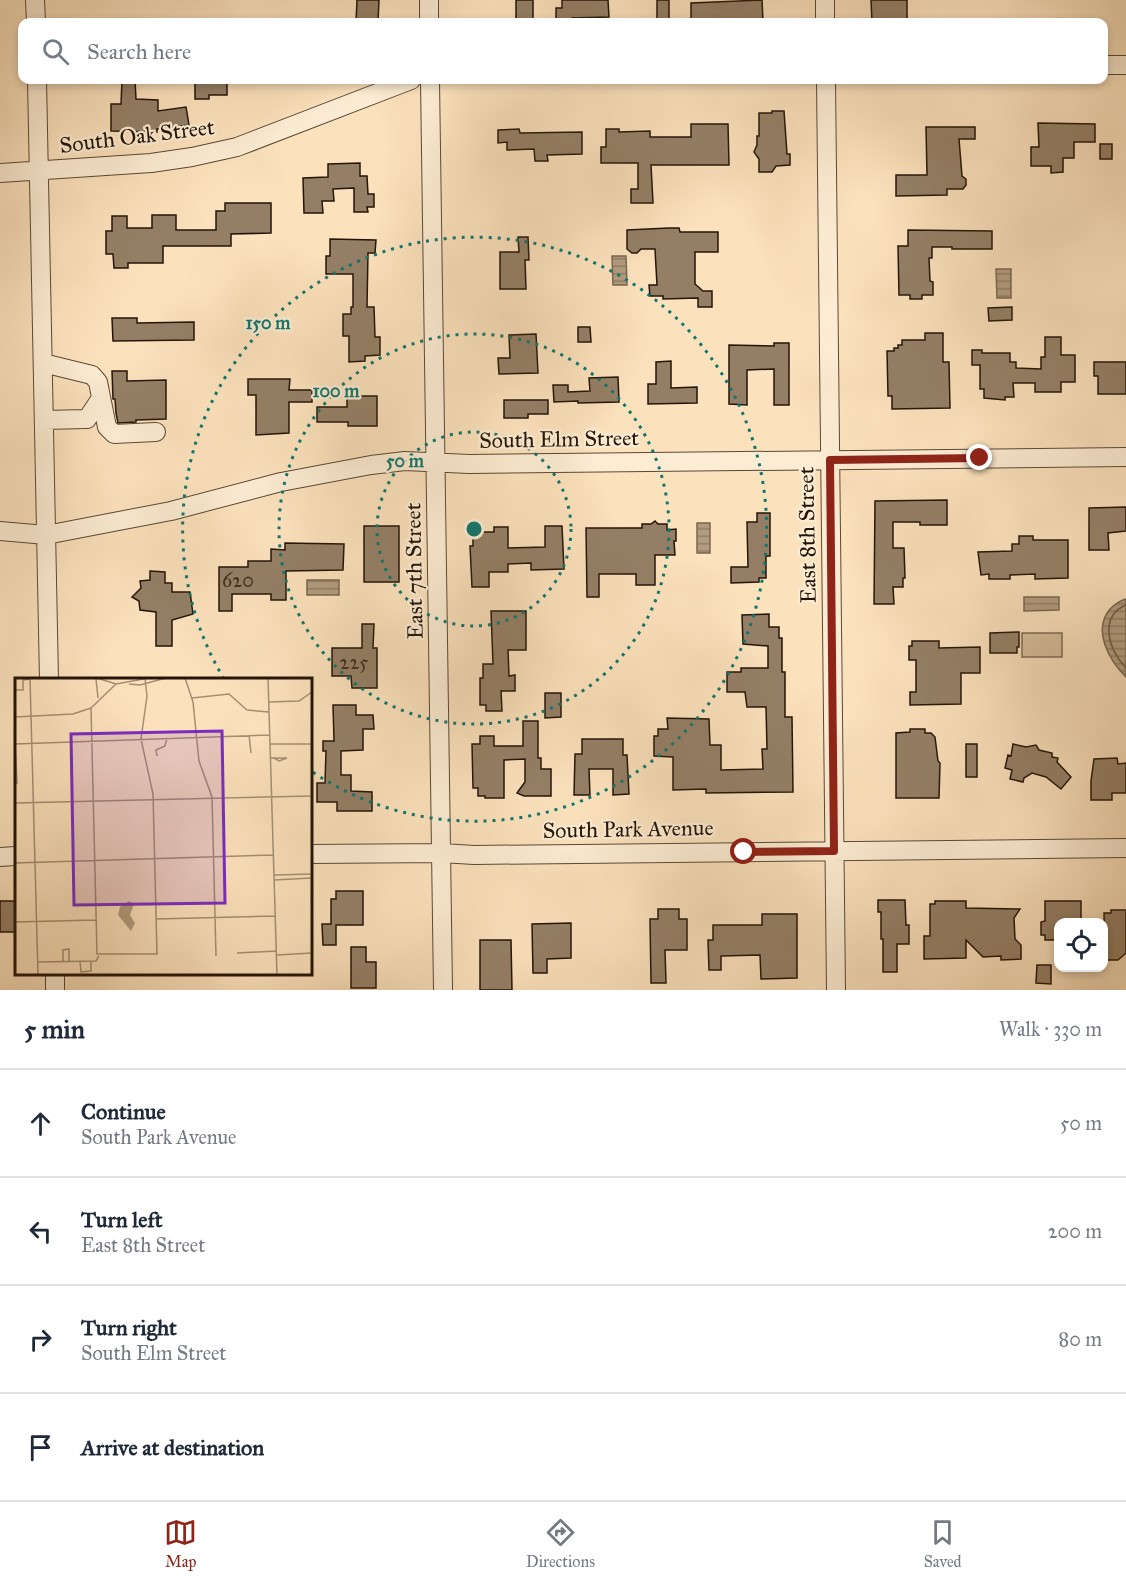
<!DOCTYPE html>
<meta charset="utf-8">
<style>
:root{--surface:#fff;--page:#f6f6f7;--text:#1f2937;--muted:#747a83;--line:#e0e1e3;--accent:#8f2418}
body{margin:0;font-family:"IM FELL Great Primer",serif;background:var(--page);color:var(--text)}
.controls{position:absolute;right:18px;bottom:18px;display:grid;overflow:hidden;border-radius:12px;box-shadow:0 3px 9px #0003}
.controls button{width:54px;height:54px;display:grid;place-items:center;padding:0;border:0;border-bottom:2px solid var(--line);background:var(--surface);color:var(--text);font:30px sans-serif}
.stop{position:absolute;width:18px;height:18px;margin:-14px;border:4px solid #8f2418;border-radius:50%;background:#fff}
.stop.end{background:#8f2418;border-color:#fff;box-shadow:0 2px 6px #0008}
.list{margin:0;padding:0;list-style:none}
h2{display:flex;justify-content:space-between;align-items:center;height:78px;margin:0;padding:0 24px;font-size:26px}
h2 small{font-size:20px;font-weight:400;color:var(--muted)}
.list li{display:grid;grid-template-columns:39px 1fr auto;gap:18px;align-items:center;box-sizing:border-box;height:108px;padding:0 24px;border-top:2px solid var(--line)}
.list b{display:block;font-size:22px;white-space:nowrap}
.list p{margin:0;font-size:20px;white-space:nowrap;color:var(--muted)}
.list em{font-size:20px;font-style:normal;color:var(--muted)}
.icon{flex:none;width:33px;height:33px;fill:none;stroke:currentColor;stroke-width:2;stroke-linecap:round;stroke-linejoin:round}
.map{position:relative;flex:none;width:1126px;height:990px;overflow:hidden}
.search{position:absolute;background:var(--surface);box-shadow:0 3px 9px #0003;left:18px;right:18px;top:18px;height:66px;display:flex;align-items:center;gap:15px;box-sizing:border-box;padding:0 21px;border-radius:12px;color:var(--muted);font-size:22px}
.sheet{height:510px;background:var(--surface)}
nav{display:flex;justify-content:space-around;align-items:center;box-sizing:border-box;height:84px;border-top:2px solid var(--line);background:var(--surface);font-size:16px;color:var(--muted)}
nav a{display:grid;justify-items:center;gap:3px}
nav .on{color:var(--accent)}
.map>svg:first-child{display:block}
.green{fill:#d6be9d;stroke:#7d6a52;stroke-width:1.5}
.water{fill:url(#water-rules);stroke:#79664f;stroke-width:1.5}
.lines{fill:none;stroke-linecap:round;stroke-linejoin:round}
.shore{stroke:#6b5844;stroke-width:1.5}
.building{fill:#947f66;stroke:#241508;stroke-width:1.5}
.minor-casing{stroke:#5a4835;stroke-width:20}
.minor{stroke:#fcecd3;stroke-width:18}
.route{stroke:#8f2418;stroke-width:8}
.ring{fill:none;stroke:#0f766e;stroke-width:3;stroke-dasharray:3 6}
.labels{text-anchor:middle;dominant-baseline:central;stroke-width:4.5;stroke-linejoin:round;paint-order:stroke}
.number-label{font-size:20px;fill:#403020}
.street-label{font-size:22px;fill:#241508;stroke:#fcecd3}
.inset-road{fill:none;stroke:#a58f74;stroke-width:1.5}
.view{fill:#7b2cbf;fill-opacity:0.15;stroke:#7b2cbf;stroke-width:3}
.inset-edge{fill:none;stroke:#241508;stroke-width:3}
.centre{fill:#0f766e;stroke:#fcecd3;stroke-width:3}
.ring-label{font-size:18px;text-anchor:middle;font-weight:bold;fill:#0f766e;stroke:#fcecd3;stroke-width:4.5;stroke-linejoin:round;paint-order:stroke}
</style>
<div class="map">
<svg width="1126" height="990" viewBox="0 0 1126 990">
<defs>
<pattern id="water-rules" width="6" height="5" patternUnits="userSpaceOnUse" patternTransform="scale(1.5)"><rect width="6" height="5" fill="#b29c7f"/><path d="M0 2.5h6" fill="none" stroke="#917e66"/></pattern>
</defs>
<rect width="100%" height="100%" fill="#fbe1bc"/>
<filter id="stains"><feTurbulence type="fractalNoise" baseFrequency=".00333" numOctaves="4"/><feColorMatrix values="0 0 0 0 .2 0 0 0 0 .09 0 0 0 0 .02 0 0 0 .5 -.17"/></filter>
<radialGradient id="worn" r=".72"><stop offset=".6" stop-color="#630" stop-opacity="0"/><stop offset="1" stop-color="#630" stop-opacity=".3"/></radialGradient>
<!-- green -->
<path class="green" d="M1022 633H1062V657H1022Z"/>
<!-- water -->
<path class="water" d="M612 256H626L627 285H613Z
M996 269H1011V298H997Z
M697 523H710V553H697Z
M307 580H339V595H307Z
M1024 597H1059V610L1024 611Z
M1126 599V677C1109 660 1092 630 1110 609 1115 604 1119 601 1126 599Z"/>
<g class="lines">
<!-- shore -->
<path class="shore" d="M1126 605C1098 617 1109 651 1126 668"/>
</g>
<!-- building -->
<path class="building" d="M357 0H379L378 22H356Z
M516 0H533V20H516Z
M562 0H608L609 17 572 18V22H556V8H562Z
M657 0H669V22H657Z
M762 0 763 22H749V20L691 21V3Z
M871 0H907V22H872Z
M122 80H135L136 99 158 100V111L186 107 189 125 157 129V132L111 131V104H121Z
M195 80H227V95H209V99H195Z
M772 111H784L787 154H790V165L776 166 772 172H759V159L754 152 757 145V136H759V113H772Z
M1038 123 1095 124V142H1074V158H1063V172L1051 173V166H1031V147H1039Z
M691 124H728L729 165H651L653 203H631V189H638V163H601V147H606V129H619V132L650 131V137H691Z
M926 127H975V139H959L962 176 966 179V185L963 189H947V195L896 196V175H927Z
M519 129 520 133 582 132V154L547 155 548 161H535L534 149 507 150V142L498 143V130Z
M1100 144H1112V159H1100Z
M360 163V176H367L368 194H374V207H367L368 212H354V188L333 189 334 201H322L323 213H304L303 178 328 177V164Z
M225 203H271V233L231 234V246H163V263H128V268H114L113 254H106V231H112V216H127V228H152V215H176V230H216V211H225Z
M669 228H679L680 232H718V252H695V284L703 291H712V307H698V298L663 299V296H650L649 285H657L655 249H641L637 253H632L627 249V230Z
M908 230 992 231V249H952V247H932V258H929L930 281 933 282V295H922V299H910V295H899L898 246H908Z
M518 237H528L529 260H525L526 289H500V252H519Z
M330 239 376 240 375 253H368L367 307H374L375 337H380V355L365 356V361L349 362V336H343V314H351V307H353V274H326V256H330Z
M1012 307V320L989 321 988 308Z
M112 318H137V323L194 322V340L113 341Z
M578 327H590L591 342H578Z
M925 333H943V362H949L950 408 892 409V396H888L887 351H894V348H898V345H902V340H925Z
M536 334 538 373 499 374 498 358H510L509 335Z
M1045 337H1061V355H1075V382H1061V392H1035V383H1013L1014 397H1005V400L984 398V389H980V365H972V350H982V353H1010V362H1016V368L1041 369V357H1045Z
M774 343H789V405H774V369L747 370V405L729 404V345L774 346Z
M671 361V388L697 387V403L648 404V384H656V362Z
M1094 362H1126V394H1098V376H1094Z
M112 371H127V381L166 380V419L136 420V422L118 423 116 413 115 399H113Z
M618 377 619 402 578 403V401L554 402 553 385H568V392L590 391 589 378Z
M248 379H290L289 390H312V402H289V433L256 435V395H248Z
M347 396H377V426H348V422H317V407H347Z
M504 400H548V414H528V418H504Z
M947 500V525H920V522H893V548H904L905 578H903V587H893L894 604H874L875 501Z
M1126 507V531L1108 533 1109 550H1089V508Z
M757 513H770V556H766V578H759V582L731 583V567H748L747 522H757Z
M655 521 658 524H667V530L676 529V541H674L675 555H655V585H636V574H599V597H587L586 528H642V524H651Z
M364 526H399V582H364Z
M545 526H562L564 569 531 570V563L508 564V572H489V587H472L470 546H473V532H494V527H508V548L545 547Z
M1019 536H1033V540H1068V578L1035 579V574L1010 575V579H989V574L981 575 978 552 1012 551V544H1019Z
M285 543 344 544 343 570 286 571V600H271V594H232V611H219V567H248V561H271V549L285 550Z
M150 571 165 572V583H172V592H190L193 614 172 620V646H156V612L140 610 139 601 132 597 141 588 140 581 150 580Z
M491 611H526V650H508L509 676 515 675V691H501L502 711H486V705H480V678H483V664H493Z
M769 614V627H779V638H782V672H785V717H792L793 792 706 793V789L673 790V757L654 756V736H658V729H668L667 718 709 719 710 745H721V770L763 769 762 749H767L766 707H747L745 692H727V672H741V668H768V646L743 644 742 615Z
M362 624H374L373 648H377V688H352L351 676H332V648H362Z
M1019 632V647H1017V653H990V633Z
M912 641H939V648L980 647V673H961V704L910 705V692H916V660H909V646H912Z
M545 693H561V717L545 718Z
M333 705H356V715H373L374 729H363V750L341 751V775H351V791L372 792V811H337V802H317V783H325L326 751H323V741H334Z
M523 721H538V758H541V769H551V796H524L517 793 525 782V759L504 760V798H485V796H478V788H473L472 744H480V736H494V746H523Z
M910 729H925V733H931L935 737 938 761 940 763 939 798H896V733L910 732Z
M582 739H623V755H627L629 794 613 795V769H589L590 795H574L575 754H582Z
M966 744H977V777H966Z
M1013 744 1026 747 1036 745 1039 750 1052 753V757L1058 758 1057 762 1071 777 1061 789 1046 777 1032 773 1024 778 1023 782 1010 779 1012 770 1005 768 1008 755 1011 756Z
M1117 758 1118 764 1126 763V793H1112V800H1091V781L1094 759Z
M336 891H363V925H336V945H323L322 924H331V899H336Z
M878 900H905L906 925H909V944H897V972H883V939H881V912H878Z
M0 901H16V932H0Z
M935 901H966V908L1020 909 1014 918 1015 939 1021 945V959L1001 960V956L983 957 966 940V958L924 959V936H930V904H935Z
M1045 901H1081V922H1059V940H1045V935H1041V922L1045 921Z
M658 909H679V919H687V950H665L666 983H651L650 919H658Z
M1111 910H1126V953L1118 960H1105L1104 913H1111Z
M762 914H797V978L761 979 760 955 721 956V970H709L708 940H713V925H762Z
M571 923V958L547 959V973H533L532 924Z
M480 940H511L512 990H480Z
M351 947H366V962H376V988H351Z
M1037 965H1051V984L1036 983Z"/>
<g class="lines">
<!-- minor casing -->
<g class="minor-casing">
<path id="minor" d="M35 0 36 22
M429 0V22
M825 0V22
M1104 65H1126
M37 80 49 680
M430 80 443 990
M826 80 836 990
M0 173 151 163 192 157 237 147 411 80
M43 363 92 375 98 382 107 427 114 434 156 432
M44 420 87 419 101 398
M0 531 46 535 171 511 281 482 371 465 405 461 469 464 1126 457
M310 854 442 853 474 855 1126 848
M0 857 16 856
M55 974V990"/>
</g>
<!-- minor -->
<use href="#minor" class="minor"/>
</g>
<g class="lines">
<!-- route -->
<path class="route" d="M744 852 834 851 830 460 980 458"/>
</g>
<!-- distance rings -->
<g class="ring">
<circle cx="474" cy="529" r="97"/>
<circle cx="474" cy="529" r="195"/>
<path d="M224 679A292 292 0 1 1 311 771"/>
</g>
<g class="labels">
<!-- number labels -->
<g class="number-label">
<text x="238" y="580">620</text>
<text x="354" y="662">225</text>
</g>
<!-- street labels -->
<g class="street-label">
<text transform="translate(137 136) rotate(-7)">South Oak Street</text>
<text transform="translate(559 439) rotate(-1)">South Elm Street</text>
<text transform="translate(807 535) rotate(-91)">East 8th Street</text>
<text transform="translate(414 571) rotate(-91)">East 7th Street</text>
<text transform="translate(628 829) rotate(-1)">South Park Avenue</text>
</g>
</g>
<!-- overview -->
<g transform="translate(15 678)">
<rect width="297" height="297" fill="#fbe1bc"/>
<path d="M114 223 119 226 115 237 120 245 116 253 103 237 105 229Z" fill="#b29c7f"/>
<path class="inset-road" d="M15 0 23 297M82 0 101 6 134 0M170 0 178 24 184 83 197 119 201 278M253 0 262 297M81 1 83 20M101 6 76 30 82 276H142L138 116 126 61 132 18 130 0M114 6 125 7 151 0M0 12H8V2L15 1M177 20 214 16 232 32 254 34M254 24 284 23 297 14M0 39 58 36 76 30M234 57 236 75M0 66 254 57M0 66 2 106M255 66H297M142 78 141 72 150 68 152 60M256 80H272L264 83 259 80M0 125 297 118M0 185 258 177M259 197 297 196M259 202 297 200M141 241 260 238M0 244 81 242M222 275 261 273M262 277 297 275M65 283 66 294 76 293V283M23 284 81 283 84 278M48 284V272L54 271V283"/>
<path class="view" d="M207 53 210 225 59 227 56 56Z"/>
<rect width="297" height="297" class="inset-edge"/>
</g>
<circle cx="474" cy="529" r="9" class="centre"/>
<g class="ring-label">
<text x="268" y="329">150 m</text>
<text x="336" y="397">100 m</text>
<text x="405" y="467">50 m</text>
</g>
<rect width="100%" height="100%" filter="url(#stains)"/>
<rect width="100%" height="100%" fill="url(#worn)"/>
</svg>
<div class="controls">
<button><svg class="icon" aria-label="locate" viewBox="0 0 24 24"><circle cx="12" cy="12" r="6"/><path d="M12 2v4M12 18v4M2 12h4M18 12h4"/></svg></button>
</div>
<div class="stop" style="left:744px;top:852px"></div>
<div class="stop end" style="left:980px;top:458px"></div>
<div class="search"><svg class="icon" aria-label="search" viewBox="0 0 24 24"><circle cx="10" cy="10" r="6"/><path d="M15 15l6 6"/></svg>Search here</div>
</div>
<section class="sheet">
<h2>5 min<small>Walk · 330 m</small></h2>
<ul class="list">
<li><svg class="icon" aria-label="ahead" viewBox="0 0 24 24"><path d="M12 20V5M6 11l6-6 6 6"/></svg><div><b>Continue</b><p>South Park Avenue</p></div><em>50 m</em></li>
<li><svg class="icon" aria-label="left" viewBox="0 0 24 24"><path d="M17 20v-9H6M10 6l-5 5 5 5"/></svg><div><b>Turn left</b><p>East 8th Street</p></div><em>200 m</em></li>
<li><svg class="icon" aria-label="right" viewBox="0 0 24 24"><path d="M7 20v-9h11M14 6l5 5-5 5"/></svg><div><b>Turn right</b><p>South Elm Street</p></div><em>80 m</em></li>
<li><svg class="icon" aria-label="arrive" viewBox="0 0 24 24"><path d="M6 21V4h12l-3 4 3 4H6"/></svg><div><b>Arrive at destination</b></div></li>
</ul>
</section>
<nav>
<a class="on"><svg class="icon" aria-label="map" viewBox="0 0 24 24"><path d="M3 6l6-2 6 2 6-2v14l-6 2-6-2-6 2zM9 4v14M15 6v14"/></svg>Map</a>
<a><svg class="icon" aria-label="directions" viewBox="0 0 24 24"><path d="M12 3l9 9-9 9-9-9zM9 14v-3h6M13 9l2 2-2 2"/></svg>Directions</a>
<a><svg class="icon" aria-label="saved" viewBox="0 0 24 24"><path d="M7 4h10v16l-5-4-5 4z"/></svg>Saved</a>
</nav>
